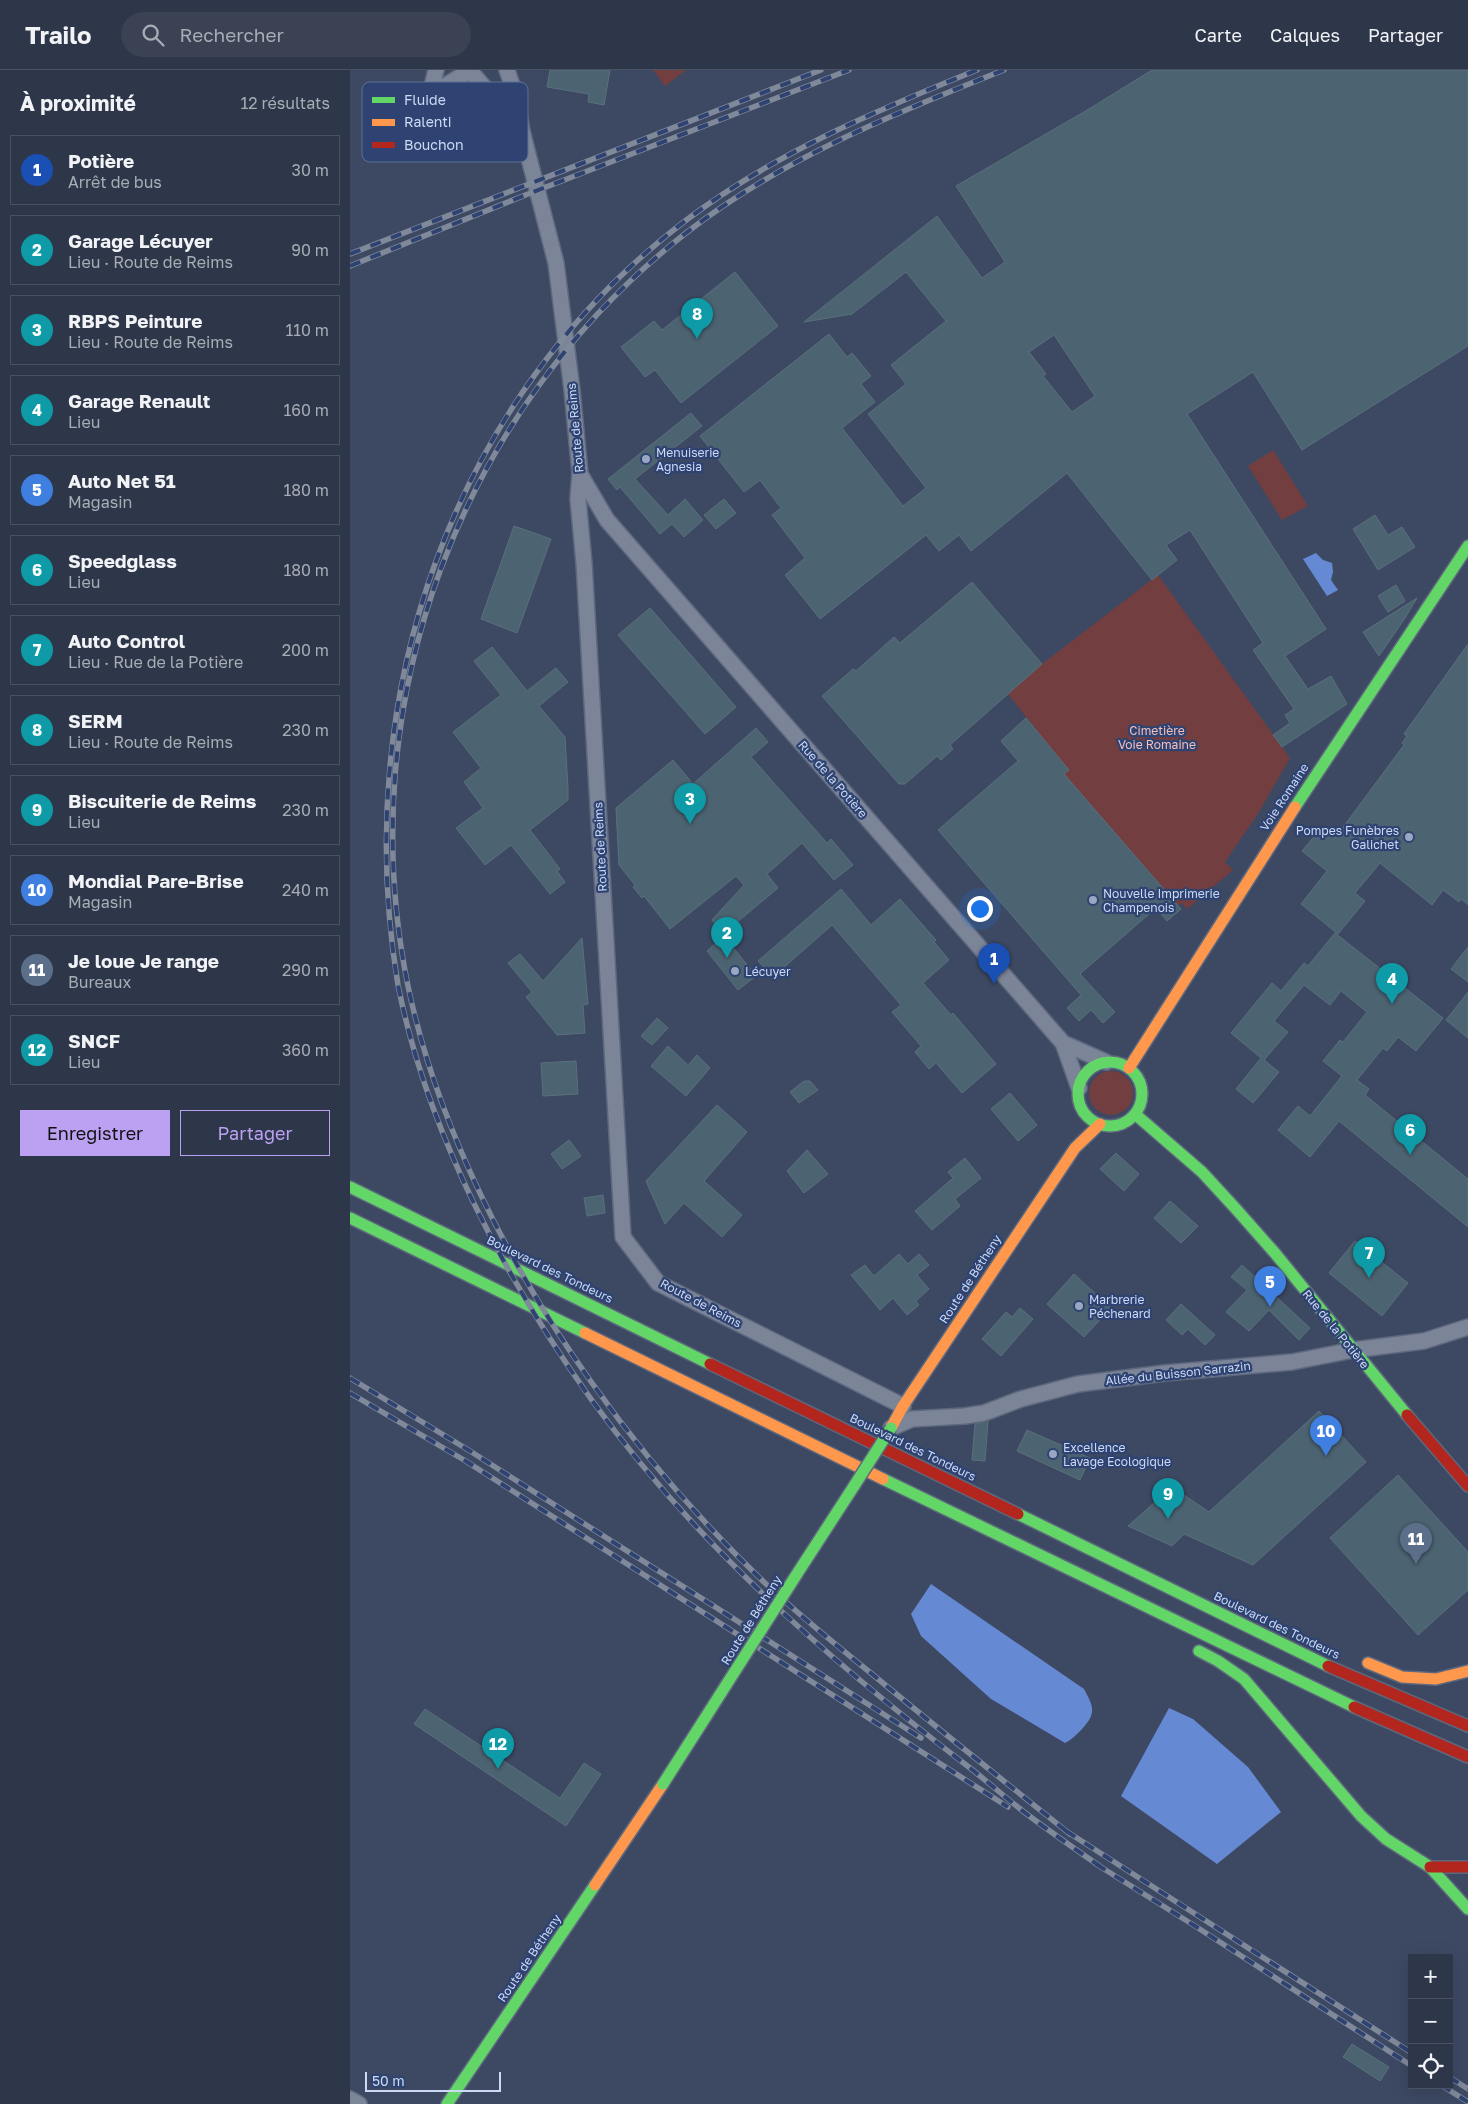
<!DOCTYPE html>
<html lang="fr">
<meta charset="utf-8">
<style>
:root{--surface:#2e374a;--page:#3a4254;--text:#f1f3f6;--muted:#a7acb5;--line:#495162;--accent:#bca0f2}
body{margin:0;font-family:"Golos Text",sans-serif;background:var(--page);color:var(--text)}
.controls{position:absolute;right:15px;bottom:15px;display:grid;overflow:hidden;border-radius:0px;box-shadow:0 5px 20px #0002}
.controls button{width:45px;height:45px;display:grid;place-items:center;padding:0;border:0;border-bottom:1px solid var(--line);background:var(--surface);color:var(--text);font:25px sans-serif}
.scale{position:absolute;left:15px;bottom:12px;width:136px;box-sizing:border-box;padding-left:5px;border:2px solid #ccdaf6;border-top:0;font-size:14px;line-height:18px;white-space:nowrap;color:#ccdaf6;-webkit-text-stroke:4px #2e4371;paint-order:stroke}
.you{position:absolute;left:629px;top:838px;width:18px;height:18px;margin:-12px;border:4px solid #fff;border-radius:50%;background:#1a73e8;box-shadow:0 0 0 8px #1a73e833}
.badge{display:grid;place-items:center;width:32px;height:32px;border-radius:50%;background:var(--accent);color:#fff;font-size:16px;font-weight:700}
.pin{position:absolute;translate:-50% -41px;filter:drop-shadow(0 1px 2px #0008)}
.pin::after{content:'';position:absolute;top:26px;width:18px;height:15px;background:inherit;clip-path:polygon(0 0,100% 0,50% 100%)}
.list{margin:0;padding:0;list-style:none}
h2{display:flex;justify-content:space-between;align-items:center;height:65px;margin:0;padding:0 20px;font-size:21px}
h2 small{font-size:16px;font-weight:400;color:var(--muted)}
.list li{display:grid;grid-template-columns:32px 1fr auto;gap:15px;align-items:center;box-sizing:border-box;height:70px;margin:0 10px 10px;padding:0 10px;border:1px solid var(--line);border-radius:0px}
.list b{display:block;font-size:19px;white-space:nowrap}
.list p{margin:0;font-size:16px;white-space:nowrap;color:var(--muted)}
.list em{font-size:16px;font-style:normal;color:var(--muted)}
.actions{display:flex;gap:10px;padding:15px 20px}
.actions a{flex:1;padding:11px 0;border:1px solid var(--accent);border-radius:0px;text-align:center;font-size:18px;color:var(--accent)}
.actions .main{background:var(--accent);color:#111}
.icon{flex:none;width:28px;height:28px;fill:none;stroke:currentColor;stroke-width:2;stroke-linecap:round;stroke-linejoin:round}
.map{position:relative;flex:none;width:1118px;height:2034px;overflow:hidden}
header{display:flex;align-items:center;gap:30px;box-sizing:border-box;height:70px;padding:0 25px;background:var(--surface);border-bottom:1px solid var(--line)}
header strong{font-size:24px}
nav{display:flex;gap:28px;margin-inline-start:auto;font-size:18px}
.search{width:350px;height:45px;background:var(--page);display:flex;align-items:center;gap:12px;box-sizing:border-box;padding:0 18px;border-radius:28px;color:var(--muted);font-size:19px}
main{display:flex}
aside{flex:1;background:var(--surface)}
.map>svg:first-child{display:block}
.green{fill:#733e3f}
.water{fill:#6689d3}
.building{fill:#4c6372;stroke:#5a707c;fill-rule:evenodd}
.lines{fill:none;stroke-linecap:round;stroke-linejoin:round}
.street-casing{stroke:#5d687e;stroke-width:18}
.fast-casing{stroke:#5d687e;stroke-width:14}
.slow-casing{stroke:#5d687e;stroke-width:14}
.jam-casing{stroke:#5d687e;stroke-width:14}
.street{stroke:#7c8498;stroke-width:15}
.fast{stroke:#63d668;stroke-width:11}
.slow{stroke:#ff974d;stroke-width:11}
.jam{stroke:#b3261e;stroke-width:11}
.rail-casing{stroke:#80899a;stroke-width:5.5}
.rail{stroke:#2e4371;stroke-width:4;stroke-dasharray:11;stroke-linecap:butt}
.fast-bridge-casing{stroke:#5d687e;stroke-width:14;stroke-linecap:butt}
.fast-bridge{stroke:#63d668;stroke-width:11}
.poi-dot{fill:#9aa7c2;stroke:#2e4371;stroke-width:2}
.labels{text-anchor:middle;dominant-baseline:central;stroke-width:4.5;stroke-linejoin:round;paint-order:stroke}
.street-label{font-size:12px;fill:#ccdaf6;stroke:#2e4371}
.poi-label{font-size:12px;fill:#ccdaf6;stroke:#2e4371;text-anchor:start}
.park-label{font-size:12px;fill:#f5bfbb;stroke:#2e4371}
.key{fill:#2e4371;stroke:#5d7099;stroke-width:1}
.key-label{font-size:14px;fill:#ccdaf6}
</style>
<header>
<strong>Trailo</strong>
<div class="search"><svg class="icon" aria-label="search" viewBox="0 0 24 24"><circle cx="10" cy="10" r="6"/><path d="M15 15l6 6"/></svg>Rechercher</div>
<nav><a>Carte</a><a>Calques</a><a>Partager</a></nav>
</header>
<main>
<aside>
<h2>À proximité<small>12 résultats</small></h2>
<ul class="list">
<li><span class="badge" style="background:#1a4fb4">1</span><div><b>Potière</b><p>Arrêt de bus</p></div><em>30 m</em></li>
<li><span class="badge" style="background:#0f9aa8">2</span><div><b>Garage Lécuyer</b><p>Lieu · Route de Reims</p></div><em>90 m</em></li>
<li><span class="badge" style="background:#0f9aa8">3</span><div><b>RBPS Peinture</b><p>Lieu · Route de Reims</p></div><em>110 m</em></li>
<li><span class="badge" style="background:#0f9aa8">4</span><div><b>Garage Renault</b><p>Lieu</p></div><em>160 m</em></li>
<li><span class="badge" style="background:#3f7fe0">5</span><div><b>Auto Net 51</b><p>Magasin</p></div><em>180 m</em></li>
<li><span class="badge" style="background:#0f9aa8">6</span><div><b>Speedglass</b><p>Lieu</p></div><em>180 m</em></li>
<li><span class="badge" style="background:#0f9aa8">7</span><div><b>Auto Control</b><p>Lieu · Rue de la Potière</p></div><em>200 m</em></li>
<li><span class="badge" style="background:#0f9aa8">8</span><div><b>SERM</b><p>Lieu · Route de Reims</p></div><em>230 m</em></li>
<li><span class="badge" style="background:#0f9aa8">9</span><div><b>Biscuiterie de Reims</b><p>Lieu</p></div><em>230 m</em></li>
<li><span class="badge" style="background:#3f7fe0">10</span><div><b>Mondial Pare-Brise</b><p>Magasin</p></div><em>240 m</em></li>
<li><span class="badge" style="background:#5c6f8a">11</span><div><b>Je loue Je range</b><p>Bureaux</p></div><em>290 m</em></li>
<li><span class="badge" style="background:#0f9aa8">12</span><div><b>SNCF</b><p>Lieu</p></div><em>360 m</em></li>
</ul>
<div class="actions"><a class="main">Enregistrer</a><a>Partager</a></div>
</aside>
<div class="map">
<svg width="1118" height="2034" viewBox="0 0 1118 2034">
<rect width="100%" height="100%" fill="#3d4962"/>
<!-- green -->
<path class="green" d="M303 0H336L315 16Z
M923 380 958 436 932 450 898 396Z
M808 505 940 688 909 742 875 792 883 800 837 839 832 833 828 835 714 704 718 700 658 624 692 594Z
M739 1023a22 22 0 1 1 44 0a22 22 0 1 1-44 0Z"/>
<!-- water -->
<path class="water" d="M966 483 973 490 982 493 983 502 981 510 988 520 977 526 953 489Z
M581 1514 734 1619C743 1636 747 1642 733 1658 727 1664 723 1669 715 1673L641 1629 571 1566 561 1544Z
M819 1638 843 1649 898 1697 931 1742 867 1794 771 1726Z"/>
<!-- building -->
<path class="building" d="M200 0H260L254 35 238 32 239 24 197 17Z
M802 0H1118V276L952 380 903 302 837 344 976 559 935 586 958 619 981 606 997 634 932 677 923 665 940 653 935 645 944 639 903 580 913 573 840 460 816 475 827 490 802 510 717 403 621 481 609 465 589 481 576 465 470 549 435 505 455 488 422 445 431 438 410 410 394 422 350 366 479 264 497 287 502 283 521 306 511 314 525 332 492 358 553 436 576 418 518 344 556 314 541 295 596 251 556 202 502 244 454 252 587 146 632 208 655 192 606 116 739 39ZM704 265 745 326 722 342 693 306 696 304 679 282Z
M385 202 428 256 331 333 305 300 295 307 271 277 304 251 312 260Z
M341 343 352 356 285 409 318 445 335 429 353 450 334 467 322 454 310 464 270 417 267 420 258 409Z
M374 429 386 443 366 459 354 445Z
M1025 445 1038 465 1052 457 1065 477 1028 500 1003 459Z
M164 456 201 469 167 563 131 549Z
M622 512 692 594 600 675 603 679 591 690 587 686 555 714H549L472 626 503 599 506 601 544 567 550 573Z
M1046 515 1055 531 1038 542 1028 526Z
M1067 528 1055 548 1029 586 1013 562Z
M300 538 386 637 355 664 268 565Z
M1118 574V835L1111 829 1109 832 1093 820 1082 835 1030 793 1005 823 1015 831 988 864 951 834 977 801 952 781 967 763 974 768 978 762 985 768 1054 675 1052 673 1057 666 1054 664Z
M142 577 177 621 206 598 218 612 189 636 215 667 218 718V730L180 760 210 799 207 801 215 812 200 824 161 775 135 795 106 758 133 738 114 712 131 698 103 662 151 625 124 591Z
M676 648 719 700 714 704 831 839 817 851 806 838 730 904 765 942 753 953 741 940 729 951 717 938 731 925 588 760 668 691 651 671Z
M406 658 418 672 401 687 477 773 481 769 503 795 484 810 452 773 417 804 428 818 373 864 362 850 394 815 386 806 320 859 294 826 292 828 283 817 285 815 269 795 266 738 323 690 343 714Z
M491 819 521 855 550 829 586 870 584 872 599 890 573 913 601 945 603 943 646 994 612 1023 586 993 579 999 565 982 571 976 542 942 551 935 482 855 423 907 408 891Z
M985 863 1093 948 1066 981 1048 967 1037 981 1033 978 1007 1010 1019 1019 1015 1025 1118 1109V1157L989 1051 960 1087 928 1060 948 1036 960 1046 992 1006 973 991 990 970 993 972 1017 942 991 921 980 935 954 915 924 951 938 962 914 990 929 1002 903 1033 886 1019 911 988 881 963 922 913 931 921 954 893 958 896Z
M374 866 406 906 388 920 357 881Z
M232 868 238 934 233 935 235 963 207 965 176 927 182 922 158 893 170 884 193 911Z
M1118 877V912L1101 899Z
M1118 922V968L1096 950Z
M307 948 318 958 302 975 291 966Z
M318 976 338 995 347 985 360 998 336 1026 301 996Z
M226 991 228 1024 193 1026 191 993Z
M454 1011H460L468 1020 449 1033 440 1022Z
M660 1023 687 1055 668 1071 641 1039Z
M367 1035 397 1062 354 1111 392 1145 372 1167 334 1133 315 1154 296 1111Z
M219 1070 231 1086 212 1099 201 1084Z
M457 1080 478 1104 454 1123 437 1101Z
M766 1083 789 1104 774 1121 750 1099Z
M615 1088 631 1108 605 1129 610 1136 582 1160 565 1141 603 1108 598 1102Z
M253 1125 255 1143 237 1146 234 1128Z
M820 1131 848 1156 831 1173 804 1148Z
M1005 1171 1058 1213 1032 1246 979 1203Z
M549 1184 558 1194 569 1184 579 1195 567 1205 579 1219 566 1231 569 1235 557 1245 543 1228 530 1240 501 1205 515 1195 524 1206Z
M892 1195 960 1258 949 1270 919 1240 899 1261 876 1242 897 1220 881 1207Z
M724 1204 761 1238 734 1267 697 1234Z
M831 1234 865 1265 855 1275 838 1259 832 1265 816 1250Z
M670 1238 683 1249 651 1286 632 1269 656 1242 662 1247Z
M969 1341 1016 1392 903 1495 834 1464 822 1476 778 1456 822 1417 859 1442Z
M638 1351 635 1391 622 1390 625 1354Z
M677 1360 740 1388 730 1410 667 1381Z
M1048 1405 1118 1482V1520L1068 1565 980 1468Z
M75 1639 210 1728 234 1693 251 1704 216 1756 64 1654Z
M1002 1974 1039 1997 1030 2011 993 1987Z"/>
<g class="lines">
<!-- street casing -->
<g class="street-casing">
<path id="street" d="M157 0 166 27 172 61 206 193 222 320 230 403 228 429 234 493 273 1167 308 1213 553 1336
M122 3 171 60
M80 25 86 0
M56 55 80 25 116 3
M230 404 257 450 713 973 756 992
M713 973 729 1018
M541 1358 562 1349 615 1346 634 1343 671 1329 728 1314 815 1303 942 1292 1003 1280 1074 1271 1118 1257
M0 2029 9 2034"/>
</g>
<!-- fast casing -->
<g class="fast-casing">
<path id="fast" d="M945 737 1118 476
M728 1024a32 32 0 1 1 64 0a32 32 0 1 1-64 0Z
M785 1044 852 1102 886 1139 924 1182 1057 1345
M0 1117 360 1294
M0 1148 235 1263
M533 1409 1004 1637
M668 1444 978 1596
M445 1507 504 1416
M849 1581 868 1591 894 1609 1011 1746 1036 1769 1080 1797 1118 1839
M97 2034 245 1815"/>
</g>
<!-- slow casing -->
<g class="slow-casing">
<path id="slow" d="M779 998 945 737
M235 1263 533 1409
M541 1358 553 1336 725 1078 750 1054
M1018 1593 1052 1607 1086 1609 1118 1601
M245 1815 313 1714"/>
</g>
<!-- jam casing -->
<g class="jam-casing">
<path id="jam" d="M360 1294 668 1444
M1057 1345 1118 1416
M978 1596 1118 1656
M1004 1637 1118 1687
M1080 1797H1118"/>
</g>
<!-- street -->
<use href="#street" class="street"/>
<!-- fast -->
<use href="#fast" class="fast"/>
<!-- slow -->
<use href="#slow" class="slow"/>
<!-- jam -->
<use href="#jam" class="jam"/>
<!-- rail casing -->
<g class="rail-casing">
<path id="rail" d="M627 0C525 41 423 84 335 151 101 329 0 627 48 915 77 1061 155 1209 241 1329 345 1474 479 1590 620 1698 638 1712 656 1728 674 1742 699 1761 725 1779 751 1797
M654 0C543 44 431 89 336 163 110 339 0 634 58 916 87 1055 160 1198 242 1313 293 1385 352 1453 416 1514 450 1546 486 1575 522 1604 587 1658 654 1711 720 1764
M0 184 471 0
M0 196 178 124 499 0
M0 1308 120 1381 571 1668
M0 1323 114 1390 658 1737
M716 1761 1062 1983
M746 1794 845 1856 1062 1996
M1099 2007 1118 2019
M1091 2015 1118 2032"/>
</g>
<!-- rail -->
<use href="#rail" class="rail"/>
<!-- fast-bridge casing -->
<g class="fast-bridge-casing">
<path id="fast-bridge" d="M504 1416 541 1358
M313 1714 445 1507"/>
</g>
<!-- fast-bridge -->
<use href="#fast-bridge" class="fast-bridge"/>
</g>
<!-- markers -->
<g class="poi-dot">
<circle cx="296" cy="389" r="5"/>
<circle cx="1059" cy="767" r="5"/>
<circle cx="743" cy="830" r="5"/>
<circle cx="385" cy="901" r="5"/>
<circle cx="729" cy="1236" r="5"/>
<circle cx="703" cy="1384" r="5"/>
</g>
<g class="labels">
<!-- street labels -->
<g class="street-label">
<text transform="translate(225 358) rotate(-95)">Route de Reims</text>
<text transform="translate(483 709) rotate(49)">Rue de la Potière</text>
<text transform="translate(934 727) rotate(-57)">Voie Romaine</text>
<text transform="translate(250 777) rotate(-93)">Route de Reims</text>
<text transform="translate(200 1199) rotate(26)">Boulevard des Tondeurs</text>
<text transform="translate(620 1209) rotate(-57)">Route de Bétheny</text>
<text transform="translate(351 1233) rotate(28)">Route de Reims</text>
<text transform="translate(986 1259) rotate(51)">Rue de la Potière</text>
<text transform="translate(828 1303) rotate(-6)">Allée du Buisson Sarrazin</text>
<text transform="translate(563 1377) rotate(26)">Boulevard des Tondeurs</text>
<text transform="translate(401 1550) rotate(-58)">Route de Bétheny</text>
<text transform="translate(927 1555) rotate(26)">Boulevard des Tondeurs</text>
<text transform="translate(179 1888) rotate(-56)">Route de Bétheny</text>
</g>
<!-- poi labels -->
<g class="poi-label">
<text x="306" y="382">Menuiserie<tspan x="306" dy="14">Agnesia</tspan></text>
<text x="1049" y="760" text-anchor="end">Pompes Funèbres<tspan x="1049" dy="14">Galichet</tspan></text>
<text x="753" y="823">Nouvelle Imprimerie<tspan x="753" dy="14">Champenois</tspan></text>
<text x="395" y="901">Lécuyer</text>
<text x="739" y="1229">Marbrerie<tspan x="739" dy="14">Péchenard</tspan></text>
<text x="713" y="1377">Excellence<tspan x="713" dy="14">Lavage Ecologique</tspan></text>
</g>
<!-- park labels -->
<g class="park-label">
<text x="807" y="660">Cimetière<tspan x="807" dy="14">Voie Romaine</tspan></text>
</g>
</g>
<!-- legend -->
<rect x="12" y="12" width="166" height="80" rx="8" class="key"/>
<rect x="22" y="27" width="23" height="6" fill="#63d668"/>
<rect x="22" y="49" width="23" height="7" fill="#ff974d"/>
<rect x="22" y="72" width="23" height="6" fill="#b3261e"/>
<g class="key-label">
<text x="54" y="35">Fluide</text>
<text x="54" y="57">Ralenti</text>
<text x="54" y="80">Bouchon</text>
</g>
</svg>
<div class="controls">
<button>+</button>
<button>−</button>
<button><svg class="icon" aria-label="locate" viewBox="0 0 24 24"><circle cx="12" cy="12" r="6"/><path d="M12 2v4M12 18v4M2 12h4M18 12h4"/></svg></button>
</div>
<div class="scale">50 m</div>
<div class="you"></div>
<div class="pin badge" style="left:644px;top:914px;background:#1a4fb4">1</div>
<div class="pin badge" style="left:377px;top:888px;background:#0f9aa8">2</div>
<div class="pin badge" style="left:340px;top:754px;background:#0f9aa8">3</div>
<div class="pin badge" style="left:1042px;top:934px;background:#0f9aa8">4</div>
<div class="pin badge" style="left:920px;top:1237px;background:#3f7fe0">5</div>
<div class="pin badge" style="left:1060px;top:1085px;background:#0f9aa8">6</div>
<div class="pin badge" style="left:1019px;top:1208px;background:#0f9aa8">7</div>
<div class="pin badge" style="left:347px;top:269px;background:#0f9aa8">8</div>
<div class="pin badge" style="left:818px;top:1449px;background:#0f9aa8">9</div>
<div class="pin badge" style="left:976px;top:1386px;background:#3f7fe0">10</div>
<div class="pin badge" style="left:1066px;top:1494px;background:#5c6f8a">11</div>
<div class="pin badge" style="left:148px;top:1699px;background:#0f9aa8">12</div>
</div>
</main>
